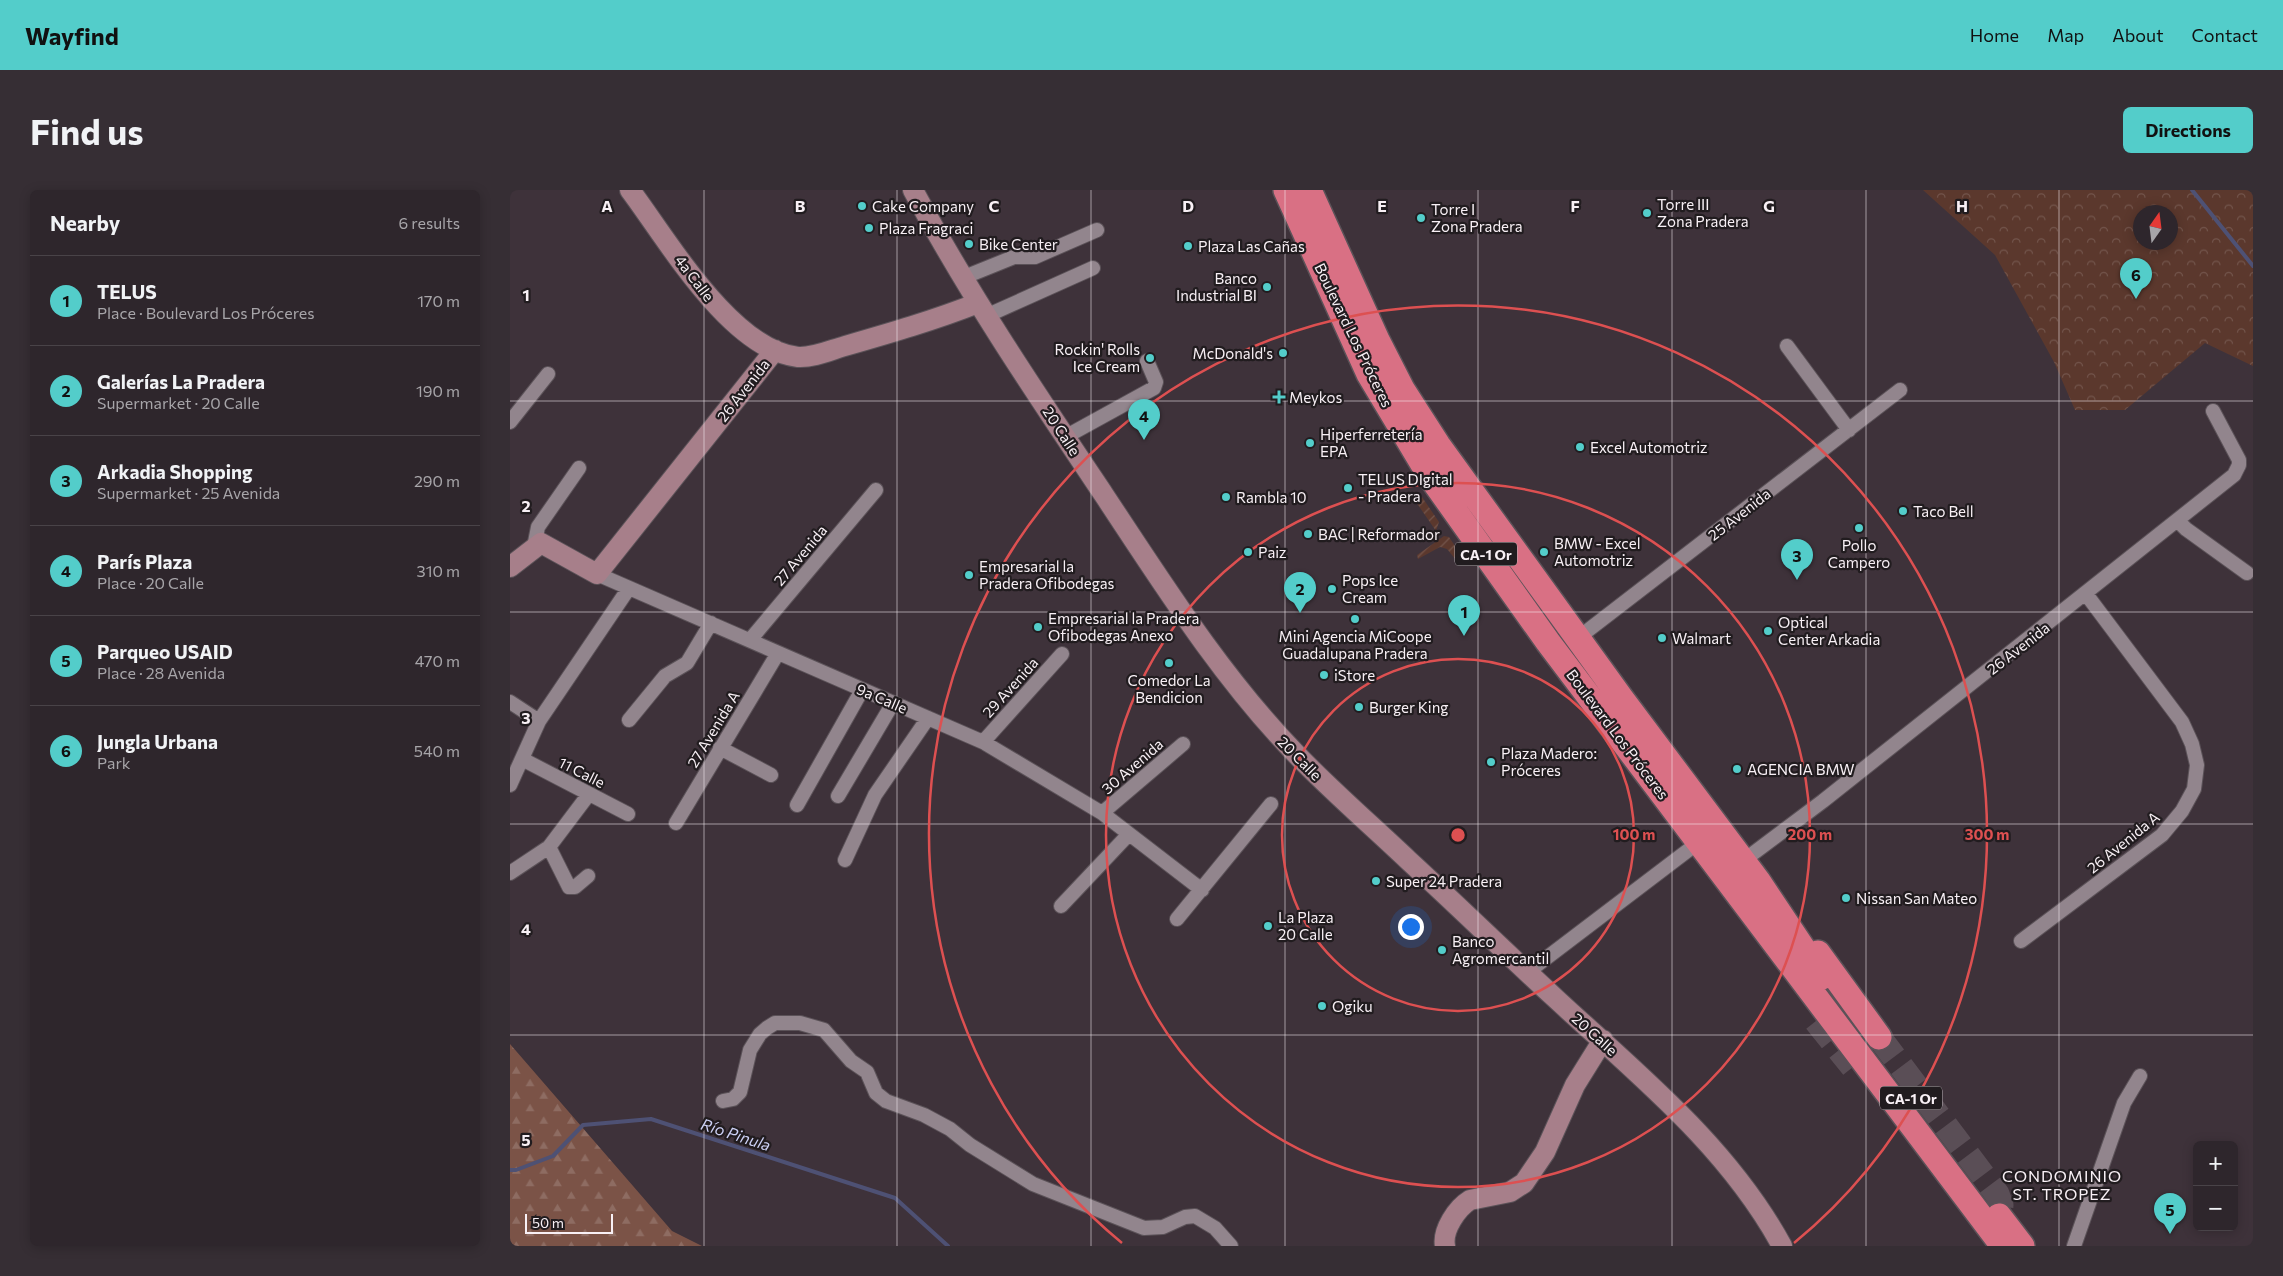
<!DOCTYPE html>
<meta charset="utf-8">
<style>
:root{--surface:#2e262c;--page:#362e34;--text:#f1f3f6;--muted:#a7a5a9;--line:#494348;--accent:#53cdca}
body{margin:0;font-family:Commissioner,sans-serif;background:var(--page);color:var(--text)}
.controls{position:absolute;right:15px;bottom:15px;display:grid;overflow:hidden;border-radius:8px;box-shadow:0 2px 12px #0003}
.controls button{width:45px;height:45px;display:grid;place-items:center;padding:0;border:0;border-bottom:1px solid var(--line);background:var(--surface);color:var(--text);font:25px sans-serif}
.compass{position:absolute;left:1623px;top:15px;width:45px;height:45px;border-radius:50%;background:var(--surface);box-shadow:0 2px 12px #0003;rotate:14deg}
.scale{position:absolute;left:15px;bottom:12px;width:88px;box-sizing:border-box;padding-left:5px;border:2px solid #f8f0f5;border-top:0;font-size:14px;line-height:18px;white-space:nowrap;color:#f8f0f5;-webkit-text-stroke:4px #211c1f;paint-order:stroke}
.you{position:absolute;left:900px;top:736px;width:18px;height:18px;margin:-12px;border:4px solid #fff;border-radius:50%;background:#1a73e8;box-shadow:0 0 0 8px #1a73e833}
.badge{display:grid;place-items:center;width:32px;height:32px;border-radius:50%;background:var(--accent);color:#111;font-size:16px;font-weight:700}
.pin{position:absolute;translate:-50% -41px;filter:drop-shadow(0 1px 2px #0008)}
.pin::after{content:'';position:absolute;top:26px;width:18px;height:15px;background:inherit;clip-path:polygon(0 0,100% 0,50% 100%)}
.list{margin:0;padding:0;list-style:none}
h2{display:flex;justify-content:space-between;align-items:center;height:65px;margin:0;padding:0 20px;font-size:21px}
h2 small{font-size:16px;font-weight:400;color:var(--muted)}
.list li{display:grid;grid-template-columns:32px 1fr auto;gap:15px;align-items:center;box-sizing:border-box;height:90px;padding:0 20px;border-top:1px solid var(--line)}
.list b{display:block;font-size:19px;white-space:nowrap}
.list p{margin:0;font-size:16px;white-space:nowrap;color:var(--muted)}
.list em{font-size:16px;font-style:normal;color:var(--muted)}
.map{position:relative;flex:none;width:1743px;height:1056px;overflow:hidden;border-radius:8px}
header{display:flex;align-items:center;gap:30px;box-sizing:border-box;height:70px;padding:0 25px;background:var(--accent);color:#111}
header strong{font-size:24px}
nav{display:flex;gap:28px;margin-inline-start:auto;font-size:18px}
.intro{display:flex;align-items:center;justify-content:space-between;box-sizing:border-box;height:120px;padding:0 30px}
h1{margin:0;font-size:35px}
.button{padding:12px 22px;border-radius:8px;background:var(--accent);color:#111;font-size:18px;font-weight:700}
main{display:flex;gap:30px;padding:0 30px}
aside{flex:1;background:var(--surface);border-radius:8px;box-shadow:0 2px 12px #0003}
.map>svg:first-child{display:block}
.forest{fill:url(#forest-firs)}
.park{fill:url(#park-crowns);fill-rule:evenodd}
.garden{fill:url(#garden-furrows)}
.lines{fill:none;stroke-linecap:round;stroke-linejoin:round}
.stream{stroke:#4e5174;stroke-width:4}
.highway-tunnel{stroke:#5a4e56;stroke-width:25;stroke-dasharray:25 12;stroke-linecap:butt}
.street-casing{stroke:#5b5258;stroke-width:16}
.secondary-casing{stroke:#5b5258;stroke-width:22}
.highway-casing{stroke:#5b5258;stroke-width:28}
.street{stroke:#92858d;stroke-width:14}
.secondary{stroke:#a77f8a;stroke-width:20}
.highway{stroke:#d97084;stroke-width:25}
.grid{fill:none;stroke:#f8f0f5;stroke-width:1;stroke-opacity:0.55}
.ring{fill:none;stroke:#dd5051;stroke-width:2.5}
.poi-dot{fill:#53cdca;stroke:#211c1f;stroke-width:2}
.labels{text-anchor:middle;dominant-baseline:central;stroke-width:4.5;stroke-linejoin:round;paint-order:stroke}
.shield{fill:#211c1f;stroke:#b8b0b5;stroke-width:1}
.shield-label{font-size:14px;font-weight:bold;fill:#f8f0f5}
.poi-label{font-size:15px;fill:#f8f0f5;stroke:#211c1f;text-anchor:start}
.street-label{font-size:15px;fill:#f8f0f5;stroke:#211c1f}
.water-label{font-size:16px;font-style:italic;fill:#cdd1f6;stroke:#211c1f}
.neighbourhood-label{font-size:16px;letter-spacing:1px;fill:#f8f0f5;stroke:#211c1f}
.grid-label{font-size:16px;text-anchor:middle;font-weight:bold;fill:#f8f0f5;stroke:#211c1f;stroke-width:4.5;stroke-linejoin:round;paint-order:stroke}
.centre{fill:#dd5051;stroke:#211c1f;stroke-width:2.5}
.ring-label{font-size:15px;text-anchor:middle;font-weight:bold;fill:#dd5051;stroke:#211c1f;stroke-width:4.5;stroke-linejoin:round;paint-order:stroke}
</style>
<header>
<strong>Wayfind</strong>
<nav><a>Home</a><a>Map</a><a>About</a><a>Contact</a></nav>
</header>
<div class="intro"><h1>Find us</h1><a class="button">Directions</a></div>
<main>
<aside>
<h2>Nearby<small>6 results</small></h2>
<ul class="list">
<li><span class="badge">1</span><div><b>TELUS</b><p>Place · Boulevard Los Próceres</p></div><em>170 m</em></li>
<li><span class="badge">2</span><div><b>Galerías La Pradera</b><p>Supermarket · 20 Calle</p></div><em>190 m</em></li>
<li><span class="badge">3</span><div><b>Arkadia Shopping</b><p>Supermarket · 25 Avenida</p></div><em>290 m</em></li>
<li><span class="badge">4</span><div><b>París Plaza</b><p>Place · 20 Calle</p></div><em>310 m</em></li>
<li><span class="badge">5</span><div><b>Parqueo USAID</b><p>Place · 28 Avenida</p></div><em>470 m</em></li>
<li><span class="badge">6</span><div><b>Jungla Urbana</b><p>Park</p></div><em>540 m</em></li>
</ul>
</aside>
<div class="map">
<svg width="1743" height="1056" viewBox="0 0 1743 1056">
<defs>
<pattern id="forest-firs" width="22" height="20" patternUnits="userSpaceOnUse" patternTransform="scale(1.25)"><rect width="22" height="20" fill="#7b5347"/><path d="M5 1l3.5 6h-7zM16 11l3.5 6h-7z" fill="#8e6c62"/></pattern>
<pattern id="park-crowns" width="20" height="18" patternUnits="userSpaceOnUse" patternTransform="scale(1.25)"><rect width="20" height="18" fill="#5b382d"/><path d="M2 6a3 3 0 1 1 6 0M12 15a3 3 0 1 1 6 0" fill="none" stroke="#73554c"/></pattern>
<pattern id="garden-furrows" width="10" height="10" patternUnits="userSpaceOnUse" patternTransform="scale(1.25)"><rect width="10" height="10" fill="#5b382d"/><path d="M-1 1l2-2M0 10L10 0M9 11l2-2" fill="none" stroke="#73554c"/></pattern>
</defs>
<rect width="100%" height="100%" fill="#3e323a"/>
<!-- forest -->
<path class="forest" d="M0 854 162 1041 192 1056H0Z"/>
<!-- park -->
<path class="park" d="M1413 0H1743V176L1695 153 1615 220H1565L1544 172 1485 65ZM1630 22H1660V52H1630Z"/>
<!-- garden -->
<path class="garden" d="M912 307 929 332 926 341 906 312Z
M934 346 939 347 953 368 950 371 946 370 937 359 930 357 908 369 907 365Z"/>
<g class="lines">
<!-- stream -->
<path class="stream" d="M1682 0 1743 76
M0 980H6L43 966 73 935 141 929 385 1008 438 1056"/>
<!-- highway-tunnel -->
<path class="highway-tunnel" d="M1306 831 1343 877
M1369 847 1487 1004 1491 1015 1490 1027 1478 1037 1473 1038"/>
<!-- street casing -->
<g class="street-casing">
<path id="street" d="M452 88 504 67H525L587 40
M476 126 583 78
M1277 156 1339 240
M0 232 38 184
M555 247 644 198 646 192 637 171
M1668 331 1676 339 1737 383
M24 357 28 337 69 278
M87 384 473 552 592 623 692 700
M1068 448 1390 200
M240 450 366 300
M0 512 29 531
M119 530 155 486 177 473 201 433
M473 552 552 464
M210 558 261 585
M12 569 118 624
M0 595 29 531 119 398
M328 606 383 513
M287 615 352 500
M592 623 673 554
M166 633 268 463
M39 657 59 697H65L78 686
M335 670 365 605 418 528
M1233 671 1313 611 1724 285 1729 275V270L1703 221
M0 683 39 657 79 604
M551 716 619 644
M667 729 761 614
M1511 751 1652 645 1672 621 1684 599 1687 575 1682 554 1672 532 1576 404
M1018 782 1189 652
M213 911 223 909 230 902 240 860 250 844 257 838 265 833H290L314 840 341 871 357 882 366 903 376 911 414 925 440 939 460 955 523 994 634 1038 653 1037 675 1027 685 1026 705 1038 721 1056
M1564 1056 1614 913 1630 886"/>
</g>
<!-- secondary casing -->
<g class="secondary-casing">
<path id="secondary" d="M120 0C157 49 221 160 288 167 303 168 321 160 335 156 380 143 425 130 468 113
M403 0C460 106 527 205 594 305 653 394 712 488 787 565 823 602 861 635 898 670 947 715 995 762 1044 807 1127 884 1217 955 1272 1056
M0 377 31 353 87 384 265 160
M935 1056C932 1040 947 1018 960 1010L1000 1002 1014 993 1035 962 1065 895 1093 850"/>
</g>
<!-- highway casing -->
<g class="highway-casing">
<path id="highway" d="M776 0 859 184 920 286 1038 452 1493 1056
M799 0 867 150 892 199 928 255 1111 508 1248 691 1312 787
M1308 763 1369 847
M1489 1026 1512 1056"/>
</g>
<!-- street -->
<use href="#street" class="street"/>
<!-- secondary -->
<use href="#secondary" class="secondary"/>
<!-- highway -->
<use href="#highway" class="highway"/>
</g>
<!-- grid -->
<path class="grid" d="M194 0V1056M387 0V1056M581 0V1056M775 0V1056M968 0V1056M1162 0V1056M1356 0V1056M1549 0V1056M0 211H1743M0 422H1743M0 634H1743M0 845H1743"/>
<!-- distance rings -->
<g class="ring">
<circle cx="948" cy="645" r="176"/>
<circle cx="948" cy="645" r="352"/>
<path d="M612 1053A529 529 0 1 1 1284 1053"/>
</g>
<!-- markers -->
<g class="poi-dot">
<circle cx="352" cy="16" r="5"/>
<circle cx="1137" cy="23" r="5"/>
<circle cx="911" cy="28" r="5"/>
<circle cx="359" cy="38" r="5"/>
<circle cx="459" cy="54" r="5"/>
<circle cx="678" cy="56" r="5"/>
<circle cx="757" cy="97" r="5"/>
<circle cx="773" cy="163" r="5"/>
<circle cx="640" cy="168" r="5"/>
<path d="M766.5 199.5h5v5h5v5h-5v5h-5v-5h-5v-5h5z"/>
<circle cx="800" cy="253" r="5"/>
<circle cx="1070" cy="257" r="5"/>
<circle cx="838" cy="298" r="5"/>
<circle cx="716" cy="307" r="5"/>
<circle cx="1393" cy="321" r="5"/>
<circle cx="1349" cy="338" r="5"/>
<circle cx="798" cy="344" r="5"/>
<circle cx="738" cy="362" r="5"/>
<circle cx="1034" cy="362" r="5"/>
<circle cx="459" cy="385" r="5"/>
<circle cx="822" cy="399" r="5"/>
<circle cx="845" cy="429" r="5"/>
<circle cx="528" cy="437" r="5"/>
<circle cx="1258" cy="441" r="5"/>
<circle cx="1152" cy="448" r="5"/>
<circle cx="659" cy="473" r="5"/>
<circle cx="814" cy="485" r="5"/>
<circle cx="849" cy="517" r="5"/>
<circle cx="981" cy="572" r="5"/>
<circle cx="1227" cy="579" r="5"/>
<circle cx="866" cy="691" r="5"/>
<circle cx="1336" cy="708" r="5"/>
<circle cx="758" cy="736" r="5"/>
<circle cx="932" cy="760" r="5"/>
<circle cx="812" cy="816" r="5"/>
</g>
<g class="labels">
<!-- shield labels -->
<g class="shield">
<rect x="945" y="352.5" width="62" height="23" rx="4"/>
<rect x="1370" y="896.5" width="62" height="23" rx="4"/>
</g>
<g class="shield-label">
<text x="976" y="364">CA-1 Or</text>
<text x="1401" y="908">CA-1 Or</text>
</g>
<!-- poi labels -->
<g class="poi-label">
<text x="1147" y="14">Torre III<tspan x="1147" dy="17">Zona Pradera</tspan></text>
<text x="362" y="16">Cake Company</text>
<text x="921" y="19">Torre I<tspan x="921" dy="17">Zona Pradera</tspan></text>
<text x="369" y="38">Plaza Fragraci</text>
<text x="469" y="54">Bike Center</text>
<text x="688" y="56">Plaza Las Cañas</text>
<text x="747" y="88" text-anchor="end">Banco<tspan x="747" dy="17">Industrial BI</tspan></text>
<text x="630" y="159" text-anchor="end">Rockin' Rolls<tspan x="630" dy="17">Ice Cream</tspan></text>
<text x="763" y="163" text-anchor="end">McDonald's</text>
<text x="779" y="207">Meykos</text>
<text x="810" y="244">Hiperferretería<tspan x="810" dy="17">EPA</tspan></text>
<text x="1080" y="257">Excel Automotriz</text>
<text x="848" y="289">TELUS DIgital<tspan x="848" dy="17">- Pradera</tspan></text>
<text x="726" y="307">Rambla 10</text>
<text x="1403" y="321">Taco Bell</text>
<text x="808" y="344">BAC | Reformador</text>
<text x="1044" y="353">BMW - Excel<tspan x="1044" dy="17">Automotriz</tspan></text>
<text x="1349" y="355" text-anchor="middle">Pollo<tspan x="1349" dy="17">Campero</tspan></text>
<text x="748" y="362">Paiz</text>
<text x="469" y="376">Empresarial la<tspan x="469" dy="17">Pradera Ofibodegas</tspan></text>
<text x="832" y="390">Pops Ice<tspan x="832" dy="17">Cream</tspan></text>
<text x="538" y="428">Empresarial la Pradera<tspan x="538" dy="17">Ofibodegas Anexo</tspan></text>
<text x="1268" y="432">Optical<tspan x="1268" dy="17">Center Arkadia</tspan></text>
<text x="845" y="446" text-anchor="middle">Mini Agencia MiCoope<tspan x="845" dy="17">Guadalupana Pradera</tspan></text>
<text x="1162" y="448">Walmart</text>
<text x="824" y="485">iStore</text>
<text x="659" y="490" text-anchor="middle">Comedor La<tspan x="659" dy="17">Bendicion</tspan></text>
<text x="859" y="517">Burger King</text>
<text x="991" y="563">Plaza Madero:<tspan x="991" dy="17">Próceres</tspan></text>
<text x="1237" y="579">AGENCIA BMW</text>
<text x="876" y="691">Super 24 Pradera</text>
<text x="1346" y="708">Nissan San Mateo</text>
<text x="768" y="727">La Plaza<tspan x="768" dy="17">20 Calle</tspan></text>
<text x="942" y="751">Banco<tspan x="942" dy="17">Agromercantil</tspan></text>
<text x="822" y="816">Ogiku</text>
</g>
<!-- street labels -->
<g class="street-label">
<text transform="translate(185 88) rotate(53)">4a Calle</text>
<text transform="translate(844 145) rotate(64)">Boulevard Los Próceres</text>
<text transform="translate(233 200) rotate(-52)">26 Avenida</text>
<text transform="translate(552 241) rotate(57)">20 Calle</text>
<text transform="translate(1229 324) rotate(-38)">25 Avenida</text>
<text transform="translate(290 365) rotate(-50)">27 Avenida</text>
<text transform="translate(1508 458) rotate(-38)">26 Avenida</text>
<text transform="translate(500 497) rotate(-48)">29 Avenida</text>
<text transform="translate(372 508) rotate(23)">9a Calle</text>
<text transform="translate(203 539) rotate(-59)">27 Avenida A</text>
<text transform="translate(1108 544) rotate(53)">Boulevard Los Próceres</text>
<text transform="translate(790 568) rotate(45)">20 Calle</text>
<text transform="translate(622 576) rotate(-41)">30 Avenida</text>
<text transform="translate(72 582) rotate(27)">11 Calle</text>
<text transform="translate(1613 652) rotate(-39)">26 Avenida A</text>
<text transform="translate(1085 844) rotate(42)">20 Calle</text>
</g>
<!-- water labels -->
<g class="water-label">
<text transform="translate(226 944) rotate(18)">Río Pinula</text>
</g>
<!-- neighbourhood labels -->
<g class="neighbourhood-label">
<text x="1552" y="985">CONDOMINIO<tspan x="1552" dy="18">ST. TROPEZ</tspan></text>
</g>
</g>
<g class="grid-label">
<text x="97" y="22">A</text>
<text x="290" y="22">B</text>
<text x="484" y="22">C</text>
<text x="678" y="22">D</text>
<text x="872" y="22">E</text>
<text x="1065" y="22">F</text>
<text x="1259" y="22">G</text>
<text x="1452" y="22">H</text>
<text x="16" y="111">1</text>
<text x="16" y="322">2</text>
<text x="16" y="534">3</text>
<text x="16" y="745">4</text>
<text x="16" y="956">5</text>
</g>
<circle cx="948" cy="645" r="8" class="centre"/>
<g class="ring-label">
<text x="1124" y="650">100 m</text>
<text x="1300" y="650">200 m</text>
<text x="1477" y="650">300 m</text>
</g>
</svg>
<div class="controls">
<button>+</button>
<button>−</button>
</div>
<svg class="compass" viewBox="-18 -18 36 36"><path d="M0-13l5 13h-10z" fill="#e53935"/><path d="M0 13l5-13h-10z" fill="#a7a5a9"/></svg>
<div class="scale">50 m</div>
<div class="you"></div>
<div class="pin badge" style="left:954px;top:446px">1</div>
<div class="pin badge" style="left:790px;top:423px">2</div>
<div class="pin badge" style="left:1287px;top:390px">3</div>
<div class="pin badge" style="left:634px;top:250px">4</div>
<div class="pin badge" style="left:1660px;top:1044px">5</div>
<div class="pin badge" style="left:1626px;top:109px">6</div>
</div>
</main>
